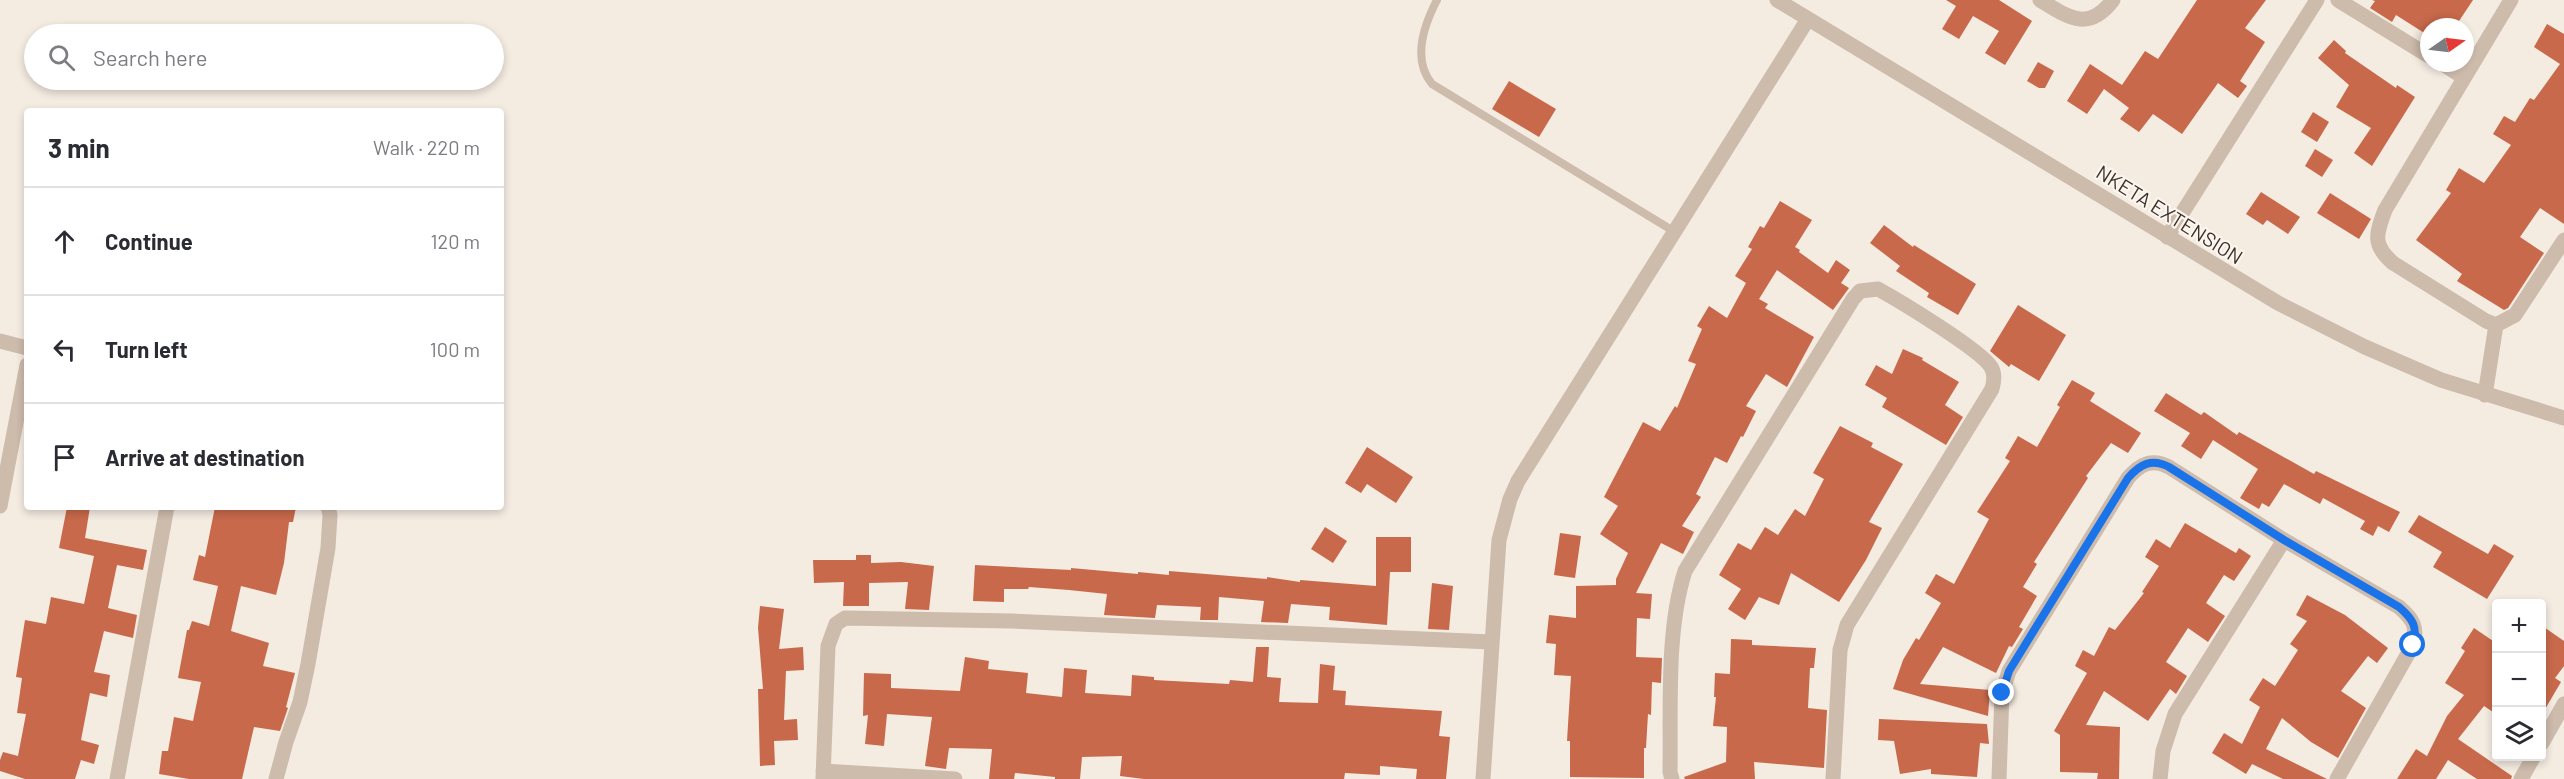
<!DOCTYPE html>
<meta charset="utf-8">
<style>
:root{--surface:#fff;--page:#f2f2f3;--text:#2b2b33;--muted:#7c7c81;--line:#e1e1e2}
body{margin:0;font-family:Barlow,sans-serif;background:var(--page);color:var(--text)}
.controls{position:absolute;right:18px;bottom:18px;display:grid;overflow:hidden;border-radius:6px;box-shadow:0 3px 9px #0003}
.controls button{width:54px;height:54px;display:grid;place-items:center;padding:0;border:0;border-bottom:2px solid var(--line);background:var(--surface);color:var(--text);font:30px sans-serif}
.compass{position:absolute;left:2420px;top:18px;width:54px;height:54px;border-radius:50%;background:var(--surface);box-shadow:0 3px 9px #0003;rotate:76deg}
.stop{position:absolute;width:18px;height:18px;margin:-14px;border:4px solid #1a73e8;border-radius:50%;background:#fff}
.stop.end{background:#1a73e8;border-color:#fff;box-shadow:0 2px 6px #0008}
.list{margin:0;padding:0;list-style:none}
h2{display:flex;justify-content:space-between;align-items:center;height:78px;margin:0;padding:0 24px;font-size:26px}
h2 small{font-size:20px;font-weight:400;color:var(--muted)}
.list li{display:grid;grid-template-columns:39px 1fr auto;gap:18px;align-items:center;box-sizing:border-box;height:108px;padding:0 24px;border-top:2px solid var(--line)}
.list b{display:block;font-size:22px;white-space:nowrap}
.list em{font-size:20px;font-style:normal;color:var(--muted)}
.icon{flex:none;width:33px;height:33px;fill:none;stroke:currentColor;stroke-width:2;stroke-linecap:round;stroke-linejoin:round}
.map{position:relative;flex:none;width:2564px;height:779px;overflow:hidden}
.search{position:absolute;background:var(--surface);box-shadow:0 3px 9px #0003;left:24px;top:24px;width:480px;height:66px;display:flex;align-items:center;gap:15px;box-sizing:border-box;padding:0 21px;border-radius:33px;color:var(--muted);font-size:22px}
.panel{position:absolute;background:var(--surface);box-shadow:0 3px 9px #0003;left:24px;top:108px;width:480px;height:402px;border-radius:6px}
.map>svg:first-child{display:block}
.building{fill:#c8694b}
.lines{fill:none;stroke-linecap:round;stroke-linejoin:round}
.service{stroke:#cdbbac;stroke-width:8}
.minor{stroke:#cdbbac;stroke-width:15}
.tertiary{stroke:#cdbbac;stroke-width:15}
.route{stroke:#1a73e8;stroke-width:8}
.labels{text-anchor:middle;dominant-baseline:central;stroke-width:4.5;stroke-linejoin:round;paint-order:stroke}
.street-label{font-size:20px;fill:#3b302b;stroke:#fbf5ee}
</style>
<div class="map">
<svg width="2564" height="779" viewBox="0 0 2564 779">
<rect width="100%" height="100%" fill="#f4ebe1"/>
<!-- building -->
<path class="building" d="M1946 0H1999L2032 21 2005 65 1985 53 1999 31 1973 16 1959 39 1942 29 1956 6Z
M2197 0H2266L2245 28 2265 42 2240 81 2247 86 2238 98 2218 83 2182 134 2153 114 2139 132 2120 119 2129 108 2104 89 2087 114 2067 101 2090 64 2122 85 2145 51 2158 59Z
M2372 0H2473L2455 27H2429V36L2396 15 2392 22 2370 8 2375 1Z
M2547 24 2564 34V224L2540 208 2520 237 2544 253 2508 308 2504 310 2457 281 2462 274 2416 240 2451 193 2446 190 2459 168 2484 183 2511 145 2493 134 2504 116 2515 122 2530 98 2534 100 2560 64 2534 47Z
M2334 40 2346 51 2345 53 2396 88 2397 85 2415 97 2372 166 2354 153 2371 128 2336 107 2349 85 2318 58Z
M2038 62 2054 71 2045 88H2039L2027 81Z
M1509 81 1556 109 1539 137 1492 109Z
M2313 112 2329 122 2317 142 2301 132Z
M2315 149 2333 160 2322 177 2305 166Z
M2261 192 2300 217 2288 234 2267 220 2263 225 2246 214Z
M2330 193 2371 219 2359 239 2317 213Z
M1780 201 1812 220 1795 247 1800 250 1799 252 1828 273 1836 260 1850 270 1841 283 1849 288 1833 310 1777 270 1759 299 1768 304 1765 308 1814 337 1787 387 1766 374 1746 406 1756 411 1743 437 1741 436 1727 463 1715 457 1696 494 1701 497 1682 526 1694 532 1683 554 1661 543 1636 593 1652 594 1650 619 1637 618 1636 657 1662 658 1661 683 1652 682 1651 715 1648 714 1646 748H1644V778L1570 777V741H1567L1571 676 1554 675 1556 644 1546 643 1549 615 1576 618V586L1616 585V579L1628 553 1600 534 1618 506 1604 497 1643 422 1660 431 1675 406 1677 408 1696 364 1688 361 1702 329 1697 326 1709 306 1727 318 1746 283 1735 276 1752 249 1748 247 1760 226 1764 228Z
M1884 225 1913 247 1914 245 1976 284 1958 315 1927 297 1929 293 1896 271 1900 266 1870 243Z
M2018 305 2066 335 2039 381 2011 364 2009 367 1990 351Z
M1903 349 1923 358 1922 360 1959 382 1945 405 1963 417 1946 445 1882 407 1887 398 1865 385 1876 365 1892 374Z
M2072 380 2095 393 2090 401 2141 433 2128 453 2111 443 2086 476 2088 478 2034 562 2037 564 2023 587 2037 596 2019 627 2023 629 2012 647 2009 646 1996 673 1943 647 1920 684 1990 690 1988 716 1893 689 1903 660 1916 638 1919 640 1941 603 1925 593 1936 574 1954 584 1989 519 1977 512 2010 461 2005 458 2018 436 2037 447 2060 407 2057 405Z
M2166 393 2201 415 2204 412 2237 435 2239 432 2314 474 2316 471 2400 512 2389 532 2378 526 2373 536 2360 529 2365 521 2323 498 2320 504 2284 484 2269 507 2262 503 2259 509 2240 498 2258 469 2213 440 2201 459 2181 446 2190 433 2154 411Z
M1840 426 1873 443 1871 447 1903 464 1869 522 1882 528 1866 560 1839 602 1791 573 1779 605 1759 597 1745 620 1728 609 1741 589 1719 575 1738 543 1751 550 1765 527 1778 535 1795 509 1805 516 1824 479 1813 473Z
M1367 447 1413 477 1396 503 1367 484 1361 493 1345 483Z
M67 507H90L85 538 147 550 143 570 117 565 108 608 137 615 133 638 104 631 94 672 110 675 107 697 90 693 81 740 99 745 94 764 81 760 75 779H25L0 771V760L3 752 18 756 26 714 17 713 22 678 16 677 25 620 46 624 51 597 84 604 94 556 59 548Z
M215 507H296L293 522H289L284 563 276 595 241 586 231 631 269 643 263 666 295 673 286 707 288 708 280 731 254 727 242 779H189L159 774 162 751H168L174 717 193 721 201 682 178 678 187 630H189L192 621 209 626 218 586 193 580 199 555 205 557Z
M2419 515 2488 554 2494 544 2514 556 2487 599 2433 567 2442 552 2408 532Z
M2185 523 2236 553 2239 548 2251 556 2234 581 2224 575 2206 603 2225 616 2208 642 2188 628 2166 662 2187 676 2176 694 2170 689 2148 721 2104 691 2086 725 2120 727 2119 779H2097L2098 773 2060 772V735L2054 731 2087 673 2075 666 2083 650 2094 656 2109 627 2115 630 2144 593 2142 592 2159 566 2145 557 2156 539 2170 548Z
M1325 527 1347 541 1333 563 1311 549Z
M1560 533 1581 536 1575 578 1554 575Z
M1376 537H1411V572H1390L1387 625 1329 620 1330 607 1291 604 1288 623 1261 622 1264 601 1219 597 1218 620H1200L1201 607 1157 605 1155 618 1104 615 1107 594 1069 590 1029 587 1028 589H1004V602L973 601 975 565 1071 570V568L1138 574V572L1169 575V571L1267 579V577L1300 582V580L1376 586Z
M856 555H871V563L901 562 934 566 929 610 905 609 908 582 869 583V606H843L844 582 814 583 813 560H856Z
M1432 583 1453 586 1449 630 1428 629Z
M2307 595 2345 615 2388 648 2377 663 2368 656 2341 691 2366 708 2338 758 2311 742 2282 718 2266 749 2327 779H2283L2252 764 2246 774 2212 753 2224 733 2242 744 2260 707 2249 700 2263 678 2275 686 2298 650 2290 644 2307 621 2296 615Z
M760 606 784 609 779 649 803 647 804 670 786 671 784 720 797 719 798 740 774 741 775 765 760 766 758 689H763L758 628Z
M2541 625 2564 641V666L2555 678 2561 682 2541 716Z
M2474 628 2496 643V714L2484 706 2458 739 2512 776 2511 779H2477L2448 760 2436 779H2397L2416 749 2427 756 2447 716 2464 695 2445 683 2465 651 2461 648Z
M1731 639 1752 640V645L1816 648 1814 668H1810L1808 708 1827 710 1824 768 1754 762 1755 779H1685L1684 777 1726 762 1727 727 1713 726 1716 697H1714L1715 673 1730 674Z
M1256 647H1269L1267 677 1281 678 1279 702 1318 703 1320 664 1335 666 1333 690 1346 691 1345 705 1442 711 1439 736 1450 737 1446 779H1416L1417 769 1380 766V775L1345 773 1344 779H1144L1120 776 1122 756 1082 757 1080 779H1055V777L1015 773 1014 779H989L992 749 949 748 946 769 925 766 932 717 887 714 884 746 865 744 868 715 863 716 864 673 891 674V688L960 691 965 657 989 661 988 669 1028 673 1026 693 1062 697 1064 668 1087 670 1085 693 1131 696 1132 675 1154 677V680L1229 684 1230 680 1253 682Z
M1879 719 1987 724 1989 744 1980 743 1977 777 1931 774V769L1900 774 1894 741 1878 740Z"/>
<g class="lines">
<!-- service -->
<path class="service" d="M1437 0C1424 25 1412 60 1432 84L1675 232"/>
<!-- minor -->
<path class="minor" d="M2040 0C2068 17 2088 33 2113 0
M2338 0 2429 56
M2511 0 2385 210C2376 234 2372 245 2393 263L2486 321 2496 325 2515 315 2564 240
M2441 63 2463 77
M2167 237 2317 0
M0 341 27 348
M2485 395 2496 325
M0 506 27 365
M2542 743 2564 704
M823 771 955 779
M117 779 167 507
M276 779 286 742 300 702 308 664 328 548 330 515 328 507
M823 779 828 646 836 624 845 618 1012 621 1491 642
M1672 779 1670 772C1671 709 1666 630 1685 571L1853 299 1860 291 1878 289C1898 300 1981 350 1991 367 1995 373 1994 382 1992 389L1847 625 1840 650 1833 779
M1999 779 2002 693 2009 671 2128 478C2140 464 2152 458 2169 467L2284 540 2399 607C2413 619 2418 627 2413 645L2337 779
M2160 779 2163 751 2175 714 2284 540
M2521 779 2534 756"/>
<!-- tertiary -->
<path class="tertiary" d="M1777 0 2278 303 2365 347 2441 380 2564 418
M1483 779 1499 540 1510 499 1518 481 1808 19"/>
</g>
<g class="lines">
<!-- route -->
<path class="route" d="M2002 693 2009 671 2128 478C2140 464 2152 458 2169 467L2284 540 2399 607C2413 619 2418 627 2413 645"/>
</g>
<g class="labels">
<!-- street labels -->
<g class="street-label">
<text transform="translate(2170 214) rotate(32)">NKETA EXTENSION</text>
</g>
</g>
</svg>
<div class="controls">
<button>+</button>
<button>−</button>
<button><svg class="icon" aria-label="layers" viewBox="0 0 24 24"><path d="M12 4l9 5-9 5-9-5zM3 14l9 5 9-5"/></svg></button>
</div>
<svg class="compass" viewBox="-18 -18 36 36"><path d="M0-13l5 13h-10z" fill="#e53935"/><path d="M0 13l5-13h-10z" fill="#7c7c81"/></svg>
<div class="stop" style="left:2413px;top:645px"></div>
<div class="stop end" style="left:2002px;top:693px"></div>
<div class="search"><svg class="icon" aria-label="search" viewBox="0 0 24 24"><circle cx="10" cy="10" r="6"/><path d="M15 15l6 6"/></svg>Search here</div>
<section class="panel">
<h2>3 min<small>Walk · 220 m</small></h2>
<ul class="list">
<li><svg class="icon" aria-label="ahead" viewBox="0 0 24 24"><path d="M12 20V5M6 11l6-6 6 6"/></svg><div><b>Continue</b></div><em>120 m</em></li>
<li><svg class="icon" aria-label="left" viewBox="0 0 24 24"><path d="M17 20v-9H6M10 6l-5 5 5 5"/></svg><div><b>Turn left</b></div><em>100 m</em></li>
<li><svg class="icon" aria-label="arrive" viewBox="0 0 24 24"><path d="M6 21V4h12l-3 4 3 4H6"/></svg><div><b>Arrive at destination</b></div></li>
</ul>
</section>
</div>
